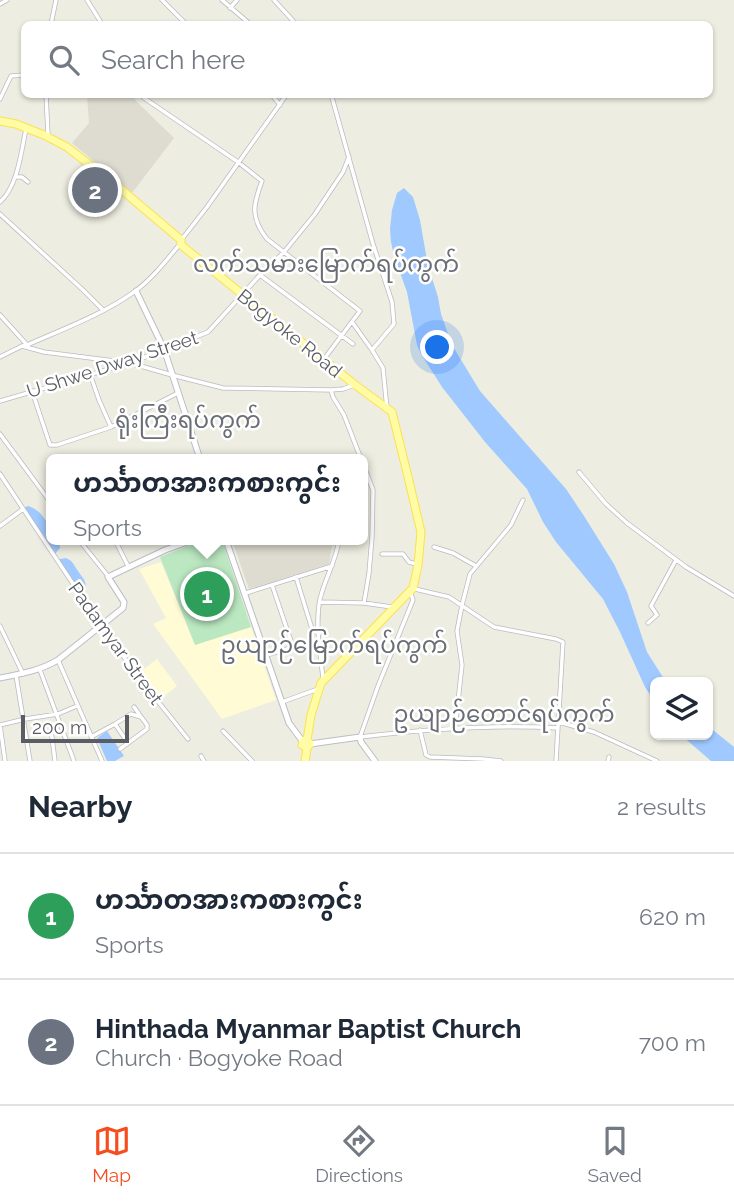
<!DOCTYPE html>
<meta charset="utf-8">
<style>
:root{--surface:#fff;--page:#f2f2f3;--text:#1f2937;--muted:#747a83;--line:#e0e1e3;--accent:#f64d1f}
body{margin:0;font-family:Raleway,"Noto Sans Myanmar",sans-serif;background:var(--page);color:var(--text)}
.controls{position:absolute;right:21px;bottom:21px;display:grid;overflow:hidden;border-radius:10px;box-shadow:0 2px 5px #0004}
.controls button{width:63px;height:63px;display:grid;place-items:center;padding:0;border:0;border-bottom:2px solid var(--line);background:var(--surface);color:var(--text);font:35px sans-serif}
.scale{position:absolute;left:21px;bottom:18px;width:108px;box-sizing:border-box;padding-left:7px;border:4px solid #5a5d63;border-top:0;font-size:19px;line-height:24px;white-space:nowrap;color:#5a5d63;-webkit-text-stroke:5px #fff;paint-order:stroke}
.you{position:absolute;left:438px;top:348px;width:24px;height:24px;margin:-18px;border:5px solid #fff;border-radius:50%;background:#1a73e8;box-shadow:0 0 0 10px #1a73e833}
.badge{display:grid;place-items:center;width:46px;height:46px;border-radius:50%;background:var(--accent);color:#fff;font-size:23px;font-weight:700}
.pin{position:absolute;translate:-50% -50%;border:4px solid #fff;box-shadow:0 2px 7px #0006}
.popup{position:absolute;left:46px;top:454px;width:322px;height:91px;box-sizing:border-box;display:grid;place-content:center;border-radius:10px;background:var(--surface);filter:drop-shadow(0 2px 5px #0005);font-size:23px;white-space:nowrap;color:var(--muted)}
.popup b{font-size:26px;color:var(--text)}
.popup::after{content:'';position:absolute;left:50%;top:100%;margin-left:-14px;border:14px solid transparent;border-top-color:var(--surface)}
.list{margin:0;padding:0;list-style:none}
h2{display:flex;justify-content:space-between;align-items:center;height:91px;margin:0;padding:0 28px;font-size:30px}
h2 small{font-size:23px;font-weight:400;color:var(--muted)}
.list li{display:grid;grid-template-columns:46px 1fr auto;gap:21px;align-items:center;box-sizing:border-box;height:126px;padding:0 28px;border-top:2px solid var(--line)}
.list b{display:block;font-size:26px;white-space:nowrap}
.list p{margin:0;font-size:23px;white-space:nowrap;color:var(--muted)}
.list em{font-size:23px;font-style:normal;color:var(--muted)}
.icon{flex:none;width:38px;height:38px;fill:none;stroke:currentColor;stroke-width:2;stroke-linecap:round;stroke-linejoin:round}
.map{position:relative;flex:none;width:734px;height:761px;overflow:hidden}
.search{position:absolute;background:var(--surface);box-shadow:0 2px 5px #0004;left:21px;right:21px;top:21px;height:77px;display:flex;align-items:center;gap:18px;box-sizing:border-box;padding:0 24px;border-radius:10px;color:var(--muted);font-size:26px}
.sheet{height:343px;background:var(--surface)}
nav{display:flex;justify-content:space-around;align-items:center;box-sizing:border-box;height:98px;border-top:2px solid var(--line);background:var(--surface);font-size:19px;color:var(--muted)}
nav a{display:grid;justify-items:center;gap:4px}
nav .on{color:var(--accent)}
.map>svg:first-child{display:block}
.commercial{fill:#fffbd5}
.education{fill:#dedcd0}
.green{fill:#bbe8c1}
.water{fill:#a0c9ff}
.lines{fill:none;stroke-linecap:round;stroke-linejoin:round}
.street-casing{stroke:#b9bbc1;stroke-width:5}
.secondary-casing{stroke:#bcbec6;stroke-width:7}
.primary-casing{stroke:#fce24c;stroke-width:9}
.street{stroke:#fff;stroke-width:3.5}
.secondary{stroke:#fff;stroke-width:5}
.primary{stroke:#fffca5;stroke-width:7}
.labels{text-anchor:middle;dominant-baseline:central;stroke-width:5;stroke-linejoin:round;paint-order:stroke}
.street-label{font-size:19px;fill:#5a5d63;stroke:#fff}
.quarter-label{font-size:23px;fill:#6a6e75;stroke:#fff}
</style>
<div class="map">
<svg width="734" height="761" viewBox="0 0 734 761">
<rect width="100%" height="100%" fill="#eeede1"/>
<!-- commercial -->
<path class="commercial" d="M161 562 195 645 251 627 276 700 222 719 153 624 166 618 139 569Z
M157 659 177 686 158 701 137 674Z"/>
<!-- education -->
<path class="education" d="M87 95H133L136 101 174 138 132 193 72 143 89 123Z
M232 540H333L329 564 249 589Z"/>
<!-- green -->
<path class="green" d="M203 540H222L251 627 195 645 160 557Z"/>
<!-- water -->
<path class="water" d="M404 188 413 197 420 220 428 266 438 297 441 314 452 345 480 391 566 489 584 516 614 564 627 592 647 652 666 682H655V702L645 687 620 632 603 599 556 542 543 522 527 489 485 442 442 387 421 354 417 345 407 292 394 256 391 242 390 229 392 210 397 193Z
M28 506C42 510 51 525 51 540H59L60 548 55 554 30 520C26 516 23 513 24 508Z
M66 558C73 561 73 564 78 571 84 580 92 586 77 594L58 564 60 559Z
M708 726 734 747V761H711L681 735H708Z
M107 731 124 756 115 761H107L97 738Z"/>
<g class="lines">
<!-- street casing -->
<g class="street-casing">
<path id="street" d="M87 0 102 24
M162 0 186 24
M222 0 250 24
M274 0 296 24
M0 4 7 0
M230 8 237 0
M51 24 56 0
M46 94 48 135
M141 94 144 98 238 162 262 181C253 205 250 217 267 239L360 311 324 359
M271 94 280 105
M331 94 373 244 392 302 394 324 372 350
M0 99 11 76 24 75
M16 177H22L28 182
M0 202C18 186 21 152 26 129
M0 214 83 290 103 310
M182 239 207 207 287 94
M260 275 353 344
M0 315 28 346
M352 322 372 350 383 368 387 409
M22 346 44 352 130 363 172 375 223 388 331 390 343 389 354 385
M0 357 22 346 27 345C63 329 102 315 134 292 151 280 166 261 179 245
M90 374 99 400 111 427 178 393
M331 390 333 397 344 415 361 459
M32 391 50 445H57L111 427
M0 401 130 363 208 332 260 275 284 252 315 214 343 172 349 157
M0 434 51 503
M363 464 373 490 372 537 369 573 364 603
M579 472 606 504 627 523 686 567 734 596
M0 474 101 626 144 684 188 739
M0 526 23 509
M79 540 108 576
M115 540 128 566
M434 547 453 553 476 566
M382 554H403L409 562 416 564
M296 577 312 629 319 634
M272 585 293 647
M415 589 449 597 494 627 556 639 563 642 556 761
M246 593 332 566
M411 594 413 600 378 686 360 737C426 729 492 724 558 728
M320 602 364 603 392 607
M648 623 657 615 651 606 652 604 676 560
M0 626 23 674
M266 655 319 640
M58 660 102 761
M40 670 74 761
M16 675 30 761
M323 678C320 652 315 624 320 599 325 578 336 561 339 540
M282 702 318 689
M559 722 594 732 657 761
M0 725 25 719 58 714 77 706
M0 725 5 761
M455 729 462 665 457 631 462 605 470 574 511 525 523 500
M51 730 55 761
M420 730 426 755 430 757 483 759 501 761
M223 731 252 761
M91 737 115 724
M128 743 115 724 131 714 141 717
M120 749 147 729V725L134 707
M201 756 204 761
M608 761 609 757"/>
</g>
<!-- secondary casing -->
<g class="secondary-casing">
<path id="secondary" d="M136 291 164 349 200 459
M226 540 289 723 303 742
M0 678C21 674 39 671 58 660L123 608 124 602 108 577 165 550 193 540
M310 744 360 737 361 742 375 761"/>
</g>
<!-- primary casing -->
<g class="primary-casing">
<path id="primary" d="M0 121 16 124 44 135 67 147 122 190 181 240V245L354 384 392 412 409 481 421 532 418 565 413 588 321 683 311 715 307 740
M305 761 307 748 310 744 308 741 305 740 303 742 302 745 307 748"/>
</g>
<!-- street -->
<use href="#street" class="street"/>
<!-- secondary -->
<use href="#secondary" class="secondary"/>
<!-- primary -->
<use href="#primary" class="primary"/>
</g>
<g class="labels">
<!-- street labels -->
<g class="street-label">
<text transform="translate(290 333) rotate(39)">Bogyoke Road</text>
<text transform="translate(112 364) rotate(-18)">U Shwe Dway Street</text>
<text transform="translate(116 643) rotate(54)">Padamyar Street</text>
</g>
<!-- quarter labels -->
<g class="quarter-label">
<text x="326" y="263">လက်သမားမြောက်ရပ်ကွက်</text>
<text x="188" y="419">ရုံးကြီးရပ်ကွက်</text>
<text x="334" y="644">ဥယျာဉ်မြောက်ရပ်ကွက်</text>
<text x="504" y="713">ဥယျာဉ်တောင်ရပ်ကွက်</text>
</g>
</g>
</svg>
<div class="controls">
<button><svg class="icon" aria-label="layers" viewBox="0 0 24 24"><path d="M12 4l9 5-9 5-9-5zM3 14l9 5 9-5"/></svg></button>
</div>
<div class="scale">200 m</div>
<div class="you"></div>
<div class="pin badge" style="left:207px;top:594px;background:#2e9e5b">1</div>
<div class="popup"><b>ဟင်္သာတအားကစားကွင်း</b>Sports</div>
<div class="pin badge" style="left:95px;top:190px;background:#6b7280">2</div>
<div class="search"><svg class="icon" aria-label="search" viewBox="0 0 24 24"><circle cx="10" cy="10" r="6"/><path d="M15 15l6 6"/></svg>Search here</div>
</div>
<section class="sheet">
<h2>Nearby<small>2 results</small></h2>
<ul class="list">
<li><span class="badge" style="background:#2e9e5b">1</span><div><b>ဟင်္သာတအားကစားကွင်း</b><p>Sports</p></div><em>620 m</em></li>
<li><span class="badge" style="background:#6b7280">2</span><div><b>Hinthada Myanmar Baptist Church</b><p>Church · Bogyoke Road</p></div><em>700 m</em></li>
</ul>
</section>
<nav>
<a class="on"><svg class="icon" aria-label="map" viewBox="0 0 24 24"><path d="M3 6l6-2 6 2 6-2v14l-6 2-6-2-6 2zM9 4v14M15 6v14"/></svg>Map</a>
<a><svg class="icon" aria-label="directions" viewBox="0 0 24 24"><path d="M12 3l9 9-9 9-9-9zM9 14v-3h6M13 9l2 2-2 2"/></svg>Directions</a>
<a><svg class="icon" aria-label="saved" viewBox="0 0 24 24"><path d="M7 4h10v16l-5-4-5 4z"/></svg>Saved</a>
</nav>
